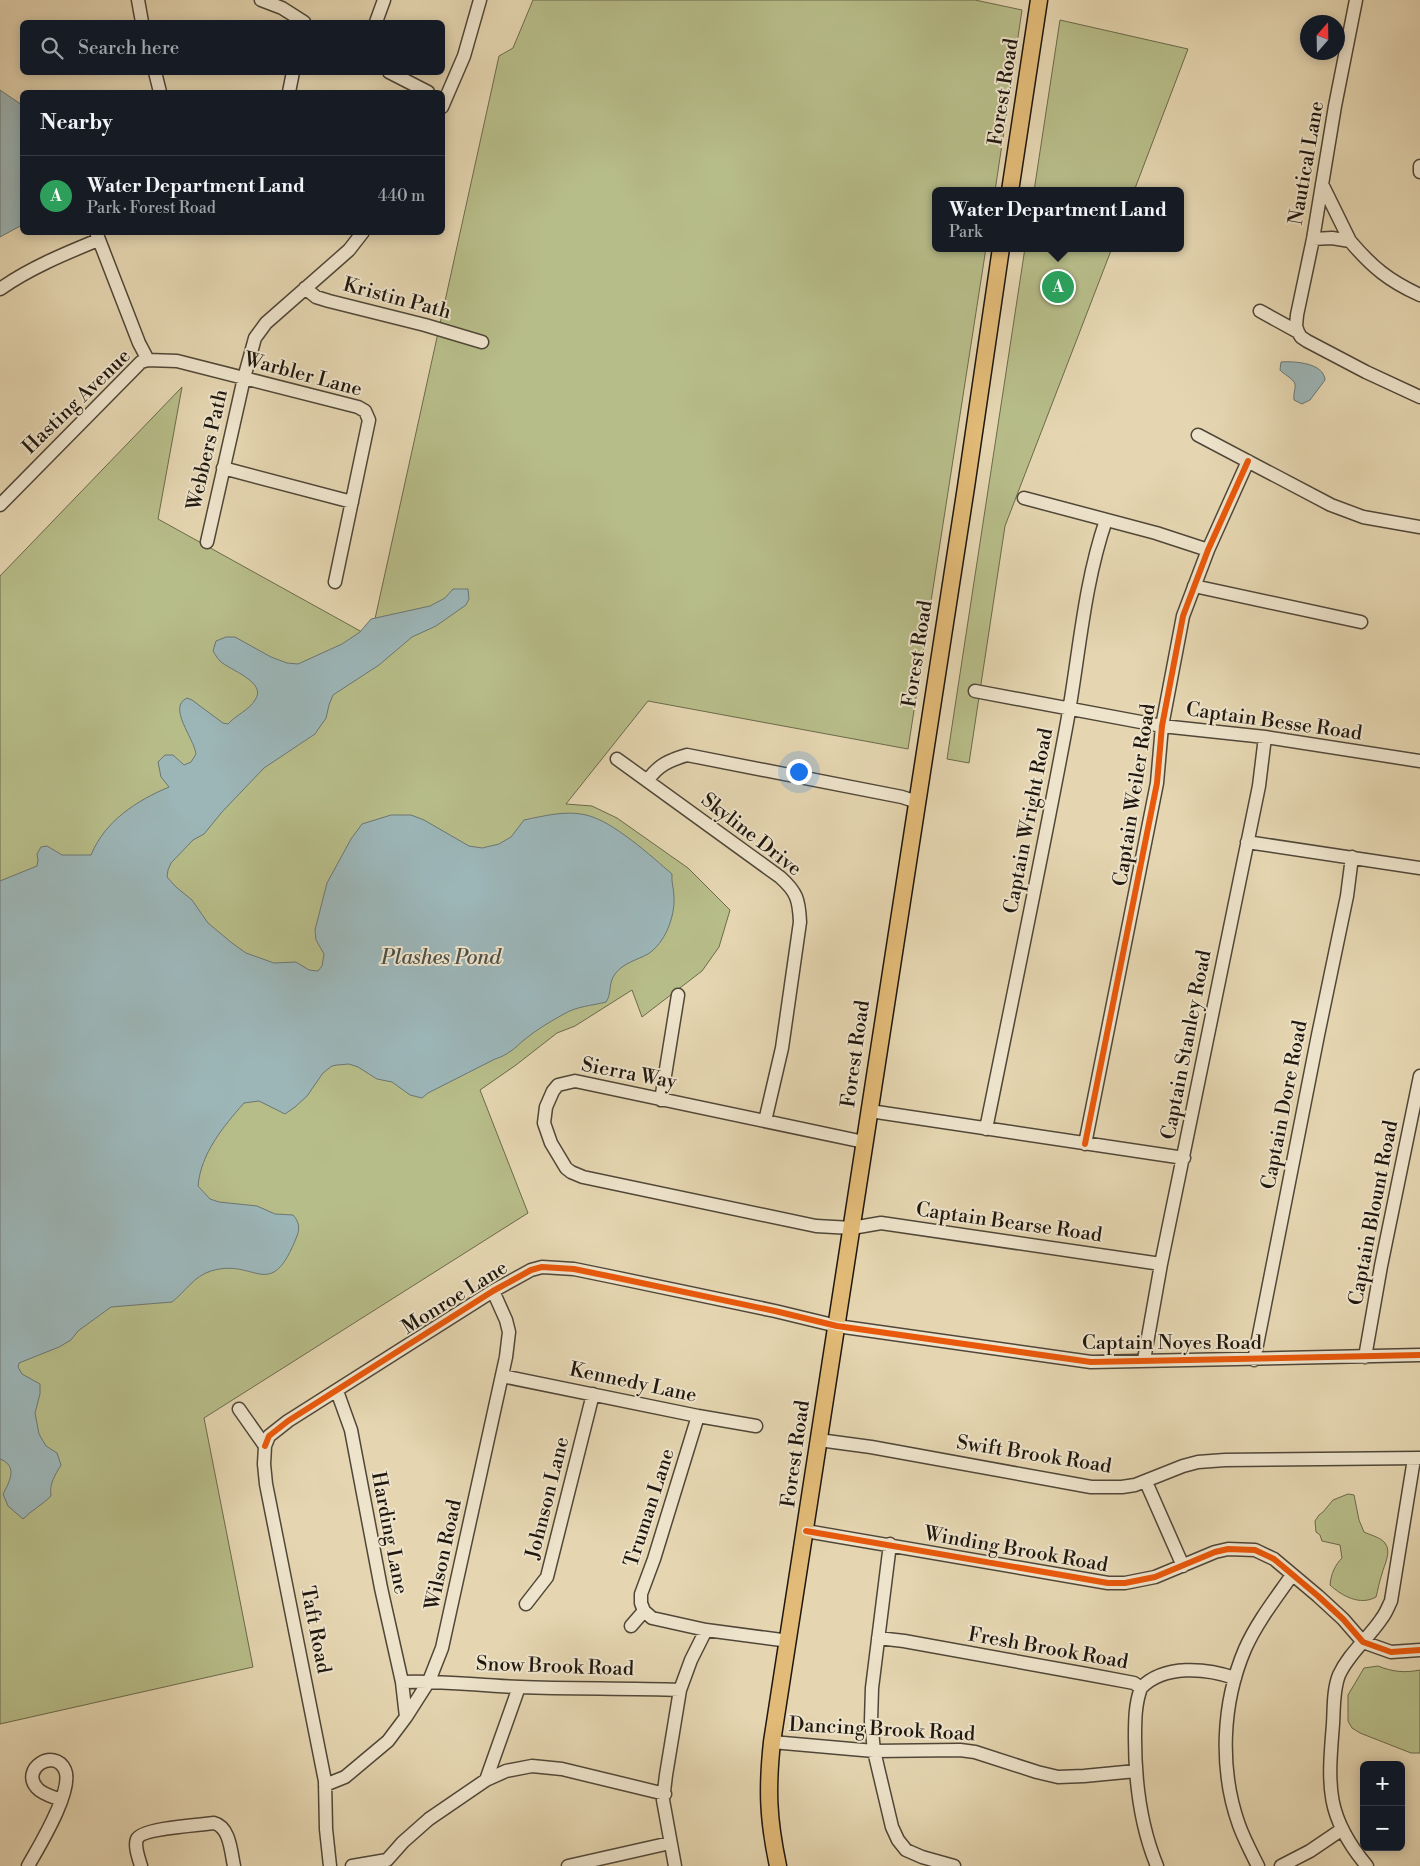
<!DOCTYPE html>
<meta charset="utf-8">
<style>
:root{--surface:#171b24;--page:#242831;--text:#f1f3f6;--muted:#9ea1a6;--line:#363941;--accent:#2563eb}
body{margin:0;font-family:"Libre Bodoni",serif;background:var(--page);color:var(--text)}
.controls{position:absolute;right:15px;bottom:15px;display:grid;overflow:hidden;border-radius:8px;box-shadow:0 2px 12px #0003}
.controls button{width:45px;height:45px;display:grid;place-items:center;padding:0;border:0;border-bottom:1px solid var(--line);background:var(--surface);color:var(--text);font:25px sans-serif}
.compass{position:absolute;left:1300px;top:15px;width:45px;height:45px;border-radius:50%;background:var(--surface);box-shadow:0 2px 12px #0003;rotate:20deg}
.you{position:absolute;left:798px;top:771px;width:18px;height:18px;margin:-12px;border:4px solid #fff;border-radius:50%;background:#1a73e8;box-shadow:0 0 0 8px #1a73e833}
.badge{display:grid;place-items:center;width:32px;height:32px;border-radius:50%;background:var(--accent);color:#fff;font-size:16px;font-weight:700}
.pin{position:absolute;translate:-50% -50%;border:2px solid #fff;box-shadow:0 1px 5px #0006}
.popup{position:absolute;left:932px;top:187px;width:252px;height:65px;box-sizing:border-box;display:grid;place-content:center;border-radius:8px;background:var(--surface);filter:drop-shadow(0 1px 4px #0005);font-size:16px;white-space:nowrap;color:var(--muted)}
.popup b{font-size:19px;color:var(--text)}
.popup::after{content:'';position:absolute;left:50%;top:100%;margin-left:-10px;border:10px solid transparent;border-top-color:var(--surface)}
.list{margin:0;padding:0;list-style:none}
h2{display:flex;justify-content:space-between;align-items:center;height:65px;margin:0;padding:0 20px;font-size:21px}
h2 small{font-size:16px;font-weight:400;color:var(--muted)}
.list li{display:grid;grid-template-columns:32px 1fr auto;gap:15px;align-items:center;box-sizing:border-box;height:80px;padding:0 20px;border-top:1px solid var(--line)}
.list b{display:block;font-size:19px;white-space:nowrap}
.list p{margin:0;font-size:16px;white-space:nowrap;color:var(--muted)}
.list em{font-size:16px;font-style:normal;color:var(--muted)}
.icon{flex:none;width:28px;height:28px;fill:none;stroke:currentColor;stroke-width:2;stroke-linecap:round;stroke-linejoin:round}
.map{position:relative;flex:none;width:1420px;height:1866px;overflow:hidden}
.search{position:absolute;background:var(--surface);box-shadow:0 2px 12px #0003;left:20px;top:20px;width:425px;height:55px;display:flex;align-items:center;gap:12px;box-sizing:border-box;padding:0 18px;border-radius:8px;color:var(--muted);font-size:19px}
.panel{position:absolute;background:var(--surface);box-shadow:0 2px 12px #0003;left:20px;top:90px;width:425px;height:145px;border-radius:8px}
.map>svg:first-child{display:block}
.green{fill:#b7bd89;stroke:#6b6a4c}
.water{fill:#9cb6b8;stroke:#6a7674}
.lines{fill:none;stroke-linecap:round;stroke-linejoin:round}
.minor-casing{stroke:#504738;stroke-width:15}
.major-casing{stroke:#1f170f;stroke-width:19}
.minor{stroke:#eee4cc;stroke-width:12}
.major{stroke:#e2bb78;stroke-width:16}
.cycleway-casing{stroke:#eee4cc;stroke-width:9}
.cycleway{stroke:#e8590c;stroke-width:6}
.labels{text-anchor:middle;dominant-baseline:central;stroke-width:4;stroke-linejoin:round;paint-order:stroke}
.street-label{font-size:20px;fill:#1f170f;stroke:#eee4cc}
.water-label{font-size:21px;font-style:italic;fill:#4b4f4a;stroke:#eee4cc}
</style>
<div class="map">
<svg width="1420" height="1866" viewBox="0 0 1420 1866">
<rect width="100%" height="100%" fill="#e5d6b1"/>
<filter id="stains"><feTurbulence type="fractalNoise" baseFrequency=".004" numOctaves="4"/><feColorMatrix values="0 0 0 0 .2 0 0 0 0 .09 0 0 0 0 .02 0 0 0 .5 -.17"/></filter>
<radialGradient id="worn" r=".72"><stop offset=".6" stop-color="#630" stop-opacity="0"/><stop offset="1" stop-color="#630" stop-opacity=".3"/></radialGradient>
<!-- green -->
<path class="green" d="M533 0H975L1022 10 995 191H936V248H986L908 749 648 701 566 804 592 806 617 818 688 868 730 910 719 947 702 971 642 1017 632 990 575 1026 557 1033 516 1065 480 1090 528 1213 204 1418 253 1667 0 1724V576L182 387 158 519 371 637 499 56 513 48Z
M1060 20 1188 49 1134 191H1034Z
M1025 248H1112L1005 526 969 763 947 759Z
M1348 1494 1354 1495 1359 1520 1364 1532C1370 1535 1380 1537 1385 1543 1392 1552 1384 1565 1382 1574 1379 1582 1378 1590 1376 1597 1360 1606 1342 1596 1330 1585 1331 1574 1335 1565 1342 1558L1340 1545 1322 1541 1320 1535 1316 1532 1315 1521 1319 1515 1323 1512 1333 1500Z
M1378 1666C1393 1672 1405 1673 1420 1670V1753H1411L1360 1733 1352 1728 1348 1721V1695L1364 1668Z"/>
<!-- water -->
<path class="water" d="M0 90 22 105V225L0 237Z
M1281 362C1295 361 1324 363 1325 380L1310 400 1302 404 1294 400C1293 393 1296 388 1295 384 1293 378 1283 374 1280 370Z
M453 589H468L469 599 466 605 436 626 412 637 379 665 333 695 329 705 326 718 315 734 264 768 222 812 204 834 193 840 171 863 168 870 167 877 176 887 192 900 208 923 232 943 246 953 274 963 296 962 309 970 318 971 322 966 324 954 316 940 315 930 327 883 351 839 362 824 391 815H411L424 820 469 846 482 848 499 844 511 837 524 820C544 816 566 810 586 815 613 821 651 856 672 874 671 882 674 889 674 897 675 917 665 943 648 954 637 960 623 963 615 974 608 983 612 994 606 1002 591 1006 577 1006 564 1014 551 1021 536 1030 524 1040 515 1048 508 1055 495 1059L428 1093 422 1098 410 1095 392 1082 377 1079 358 1067 349 1064 337 1065 332 1066 323 1073 307 1096 295 1107 285 1114 259 1101 244 1103C223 1127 201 1153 198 1186L210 1199 219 1202 257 1206 275 1214 293 1215C299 1221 300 1229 297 1236 270 1305 256 1257 211 1271 194 1276 185 1292 172 1302L111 1307 78 1331 71 1340 59 1347 19 1363 18 1367 22 1374 40 1384V1394L35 1413 39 1434 46 1446 57 1453 61 1465C55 1475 49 1484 51 1496 42 1505 32 1510 23 1519L8 1506 3 1494C10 1481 18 1466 0 1459V881L37 866 38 860 37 854 41 847 47 846 62 855H91C105 821 136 801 169 787L161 777 158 762 165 755H173L184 765 191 762 196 754C194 738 167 707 187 698L192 700 223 723 228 724C236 715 249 710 255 700 268 682 229 670 220 661 217 658 215 654 213 651L216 641 226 637H235L271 657 287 663 298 664 342 644 360 632 371 619 430 606 445 598Z"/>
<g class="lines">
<!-- minor casing -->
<g class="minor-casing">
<path id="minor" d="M138 0 142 22
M261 0 282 8 304 22
M376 22 384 0
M155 72 160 92
M389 72 428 92
M289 92 293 72
M442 107 464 56 480 0
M1420 166V172
M1322 184 1350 241
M1313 239 1332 238 1350 241C1372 267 1389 281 1420 295
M305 288 316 297 329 301 425 325 482 342
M0 289C30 268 64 254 98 240
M1260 311 1298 332 1301 337 1307 341 1366 372 1420 397
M1298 332 1296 326 1297 315 1313 239 1335 106 1356 0
M148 360 177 361 358 407 365 411 369 420 335 582
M1198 435 1331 505 1363 517 1420 527
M223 468 352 502
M1024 498 1156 533 1208 550
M0 505 141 362 148 360 139 343 96 232
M207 542 244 378 255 338 266 323 349 250 363 232
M1194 586 1361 622
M975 691 1162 726 1265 737 1420 761
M617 759 780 877C797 892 799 900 800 922L782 1048 765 1121
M648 780C658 765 670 760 687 755L902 797 917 802
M1247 842 1420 868
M661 1100 678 995
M870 1111 1184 1158
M986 1129C1013 995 1041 862 1066 728 1079 659 1083 587 1106 520
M864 1142 575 1081 558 1085 553 1091 546 1107 544 1123 551 1143 566 1168 571 1172 583 1177 816 1226 852 1228 881 1223 1161 1264
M1085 1144 1157 783 1162 726 1183 616 1208 550 1248 461
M1365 1357 1381 1266 1420 1076
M1144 1360 1161 1264 1259 786 1265 737
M1254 1360 1318 1035 1347 896 1352 857
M502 1376 698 1416 756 1426
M337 1391 351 1430 381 1588 402 1682 406 1717
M239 1409 265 1446 264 1464 266 1484 325 1781 326 1829 330 1866
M819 1440 871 1447 1091 1487H1122L1135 1485 1183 1466 1198 1462 1225 1460 1420 1458
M265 1446 269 1436 288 1421 493 1291 531 1270 542 1267 574 1269 613 1277 775 1311 837 1326 1091 1362 1420 1355
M1146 1482 1183 1566
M806 1531 1108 1583H1125L1155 1577 1215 1552 1228 1549 1255 1550 1274 1559 1318 1596 1343 1619 1363 1642 1391 1652 1420 1650
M890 1544 872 1688 871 1721 874 1751 892 1827 898 1840 906 1850 922 1857 954 1866
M526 1604 547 1577 593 1394
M644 1611 652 1618 706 1630
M631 1626 644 1611 641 1603V1594L654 1559 698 1416
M878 1638 904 1641 1086 1674 1134 1683 1141 1688C1164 1664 1206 1668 1235 1678
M402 1682C441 1680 480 1686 520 1687 573 1689 627 1688 680 1690
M1141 1688C1135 1704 1135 1721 1135 1738 1135 1782 1140 1825 1157 1866
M772 1742 874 1751 960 1750 975 1752 1037 1772 1058 1777 1084 1776 1136 1771
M486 1780 519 1687
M325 1785 345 1777 388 1741 406 1717 429 1681 442 1648 506 1357 509 1332 506 1320 493 1291
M28 1866C38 1848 74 1790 65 1770 54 1747 20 1769 37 1788 42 1794 53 1797 61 1800
M141 1866C139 1859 134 1846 137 1839 142 1828 201 1825 214 1823 230 1827 231 1852 234 1866
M352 1866 387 1860 403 1842 429 1819 486 1780 506 1771 532 1766 562 1769 665 1794
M568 1866 670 1843
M675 1866 663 1800 666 1775 680 1690 691 1660 706 1630 789 1641
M1258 1866C1251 1852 1244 1839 1239 1825 1219 1769 1222 1703 1245 1649 1257 1622 1276 1598 1292 1575
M1281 1866 1310 1851 1341 1830
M1367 1866C1325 1816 1328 1786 1333 1724 1334 1709 1333 1690 1339 1675 1349 1653 1369 1638 1382 1618 1386 1613 1388 1607 1391 1601L1414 1459"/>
</g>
<!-- major casing -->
<g class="major-casing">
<path id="major" d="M1010 191 1039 0
M778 1866C768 1819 767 1789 772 1742L966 487 1001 248"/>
</g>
<!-- minor -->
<use href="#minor" class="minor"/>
<!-- major -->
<use href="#major" class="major"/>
<!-- cycleway casing -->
<g class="cycleway-casing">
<path id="cycleway" d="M1085 1144 1157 783 1162 726 1183 616 1208 550 1248 461
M265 1446 269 1436 288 1421 493 1291 531 1270 542 1267 574 1269 613 1277 775 1311 837 1326 1091 1362 1420 1355
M806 1531 1108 1583H1125L1155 1577 1215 1552 1228 1549 1255 1550 1274 1559 1318 1596 1343 1619 1363 1642 1391 1652 1420 1650"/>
</g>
<!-- cycleway -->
<use href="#cycleway" class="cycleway"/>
</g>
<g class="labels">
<!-- street labels -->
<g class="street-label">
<text transform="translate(1004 92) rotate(-81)">Forest Road</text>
<text transform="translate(1307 163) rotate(-80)">Nautical Lane</text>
<text transform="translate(397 299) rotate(15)">Kristin Path</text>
<text transform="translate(303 375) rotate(15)">Warbler Lane</text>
<text transform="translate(77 402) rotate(-44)">Hasting Avenue</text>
<text transform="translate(208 450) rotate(-77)">Webbers Path</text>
<text transform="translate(918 654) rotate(-81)">Forest Road</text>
<text transform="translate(1274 722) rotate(8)">Captain Besse Road</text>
<text transform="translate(1135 795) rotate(-81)">Captain Weiler Road</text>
<text transform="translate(1029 821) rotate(-79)">Captain Wright Road</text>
<text transform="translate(751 835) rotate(38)">Skyline Drive</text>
<text transform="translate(1187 1045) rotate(-79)">Captain Stanley Road</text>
<text transform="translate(856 1054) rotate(-82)">Forest Road</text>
<text transform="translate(629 1074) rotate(11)">Sierra Way</text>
<text transform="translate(1285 1105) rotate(-79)">Captain Dore Road</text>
<text transform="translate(1374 1213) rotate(-79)">Captain Blount Road</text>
<text transform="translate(1009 1223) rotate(8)">Captain Bearse Road</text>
<text transform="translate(455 1298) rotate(-32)">Monroe Lane</text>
<text x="1172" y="1343">Captain Noyes Road</text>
<text transform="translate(633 1383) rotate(12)">Kennedy Lane</text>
<text transform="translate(796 1454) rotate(-82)">Forest Road</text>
<text transform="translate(1034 1455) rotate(9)">Swift Brook Road</text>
<text transform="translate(548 1498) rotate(-76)">Johnson Lane</text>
<text transform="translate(650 1508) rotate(-72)">Truman Lane</text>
<text transform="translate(389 1533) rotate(79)">Harding Lane</text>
<text transform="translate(1016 1550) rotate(10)">Winding Brook Road</text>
<text transform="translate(444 1555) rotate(-78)">Wilson Road</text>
<text transform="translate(315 1630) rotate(79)">Taft Road</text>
<text transform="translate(1048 1649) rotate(10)">Fresh Brook Road</text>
<text transform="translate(555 1667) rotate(2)">Snow Brook Road</text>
<text transform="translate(882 1730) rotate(3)">Dancing Brook Road</text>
</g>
<!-- water labels -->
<g class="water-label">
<text x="441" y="958">Plashes Pond</text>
</g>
</g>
<rect width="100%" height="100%" filter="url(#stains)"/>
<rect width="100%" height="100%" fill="url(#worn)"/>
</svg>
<div class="controls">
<button>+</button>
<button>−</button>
</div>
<svg class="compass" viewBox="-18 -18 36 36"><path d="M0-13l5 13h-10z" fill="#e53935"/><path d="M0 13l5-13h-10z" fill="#9ea1a6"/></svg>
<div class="you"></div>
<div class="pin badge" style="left:1058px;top:287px;background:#2e9e5b">A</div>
<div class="popup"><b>Water Department Land</b>Park</div>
<div class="search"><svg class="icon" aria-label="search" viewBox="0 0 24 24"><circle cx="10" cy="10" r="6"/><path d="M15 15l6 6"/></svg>Search here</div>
<section class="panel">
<h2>Nearby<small></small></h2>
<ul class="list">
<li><span class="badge" style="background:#2e9e5b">A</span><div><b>Water Department Land</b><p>Park · Forest Road</p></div><em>440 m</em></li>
</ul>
</section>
</div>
